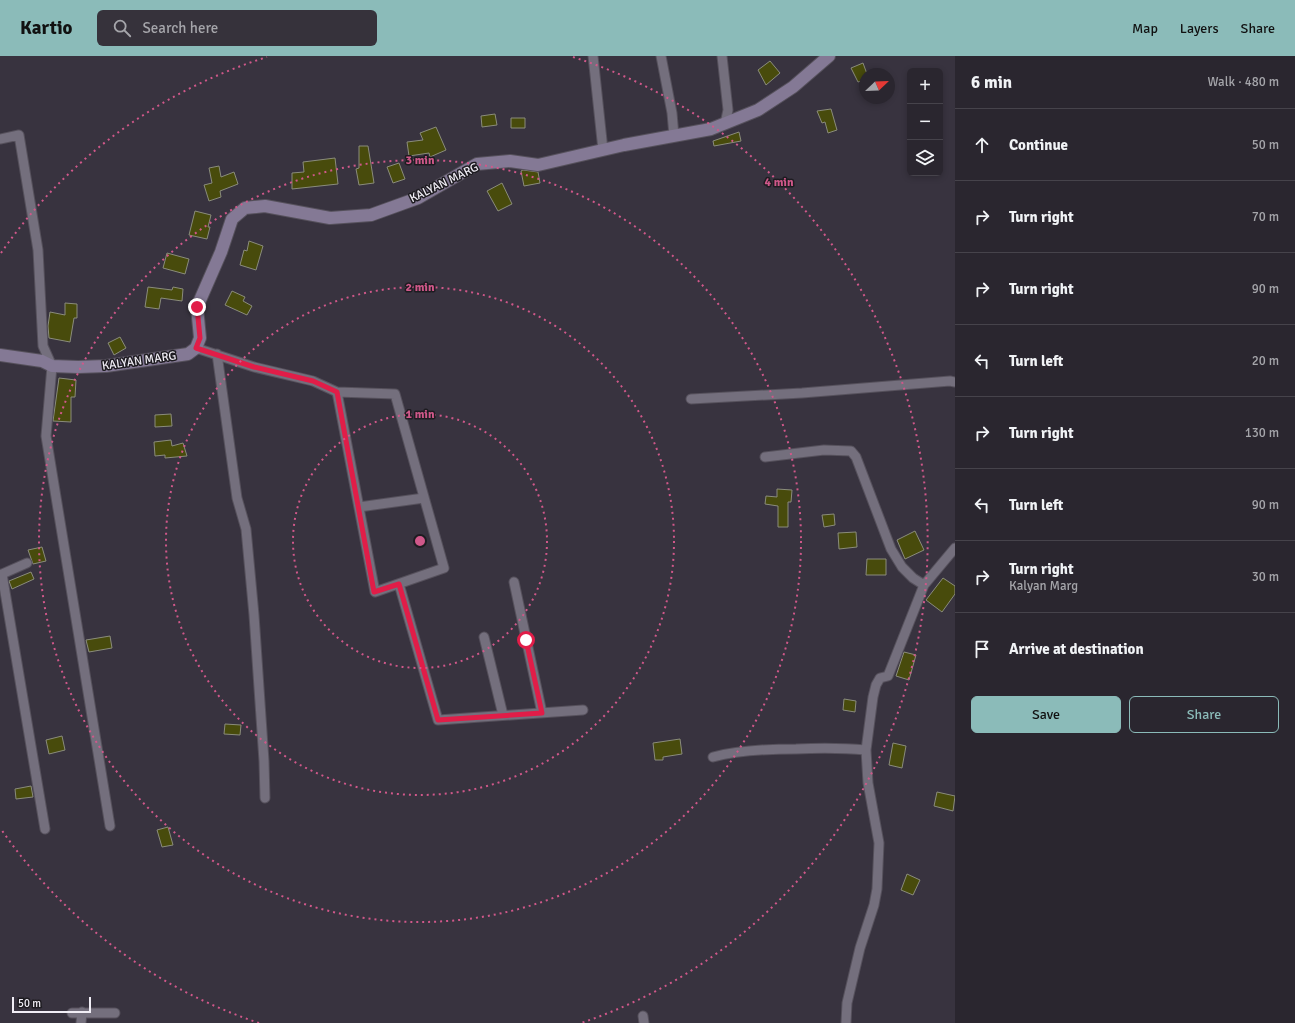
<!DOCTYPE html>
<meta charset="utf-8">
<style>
:root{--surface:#2a262f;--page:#36323b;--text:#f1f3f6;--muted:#a5a5aa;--line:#46434b;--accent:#8bbbb9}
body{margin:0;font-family:Signika,sans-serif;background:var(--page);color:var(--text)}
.controls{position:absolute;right:12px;top:12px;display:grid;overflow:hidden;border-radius:6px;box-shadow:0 2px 6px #0003}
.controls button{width:36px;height:36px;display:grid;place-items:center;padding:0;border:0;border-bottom:1px solid var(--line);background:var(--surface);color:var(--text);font:20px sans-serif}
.compass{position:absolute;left:859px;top:12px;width:36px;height:36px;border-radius:50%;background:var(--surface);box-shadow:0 2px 6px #0003;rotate:67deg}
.scale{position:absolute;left:12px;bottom:10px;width:79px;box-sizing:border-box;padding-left:4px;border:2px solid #f1eef6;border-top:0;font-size:11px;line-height:14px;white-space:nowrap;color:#f1eef6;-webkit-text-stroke:3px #1e1c21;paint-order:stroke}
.stop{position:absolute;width:12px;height:12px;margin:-9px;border:3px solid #e11d48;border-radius:50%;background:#fff}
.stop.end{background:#e11d48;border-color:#fff;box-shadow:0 1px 4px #0008}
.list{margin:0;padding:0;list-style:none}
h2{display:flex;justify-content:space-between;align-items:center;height:52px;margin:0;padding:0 16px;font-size:17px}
h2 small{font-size:13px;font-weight:400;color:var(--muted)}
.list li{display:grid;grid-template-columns:26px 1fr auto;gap:12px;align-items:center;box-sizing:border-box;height:72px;padding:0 16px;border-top:1px solid var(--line)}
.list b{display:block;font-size:15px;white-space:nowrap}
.list p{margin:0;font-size:13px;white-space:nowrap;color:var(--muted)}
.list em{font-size:13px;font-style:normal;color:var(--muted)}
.actions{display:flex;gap:8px;padding:12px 16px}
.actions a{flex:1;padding:9px 0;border:1px solid var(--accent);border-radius:6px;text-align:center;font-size:14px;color:var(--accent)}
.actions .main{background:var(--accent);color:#111}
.icon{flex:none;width:22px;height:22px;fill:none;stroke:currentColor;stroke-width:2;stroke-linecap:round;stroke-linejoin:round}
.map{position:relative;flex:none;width:955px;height:967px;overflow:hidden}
header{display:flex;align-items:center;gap:24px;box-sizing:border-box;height:56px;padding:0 20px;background:var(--accent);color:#111}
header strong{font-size:19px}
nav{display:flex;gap:22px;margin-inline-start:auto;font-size:14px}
.search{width:280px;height:36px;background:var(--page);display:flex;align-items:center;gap:10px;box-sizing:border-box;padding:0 14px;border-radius:6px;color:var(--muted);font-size:15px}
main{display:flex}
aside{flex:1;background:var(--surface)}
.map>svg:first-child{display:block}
.building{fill:#484b0c;stroke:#8a8c7c}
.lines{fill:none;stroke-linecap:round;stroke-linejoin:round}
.street-casing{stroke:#56515c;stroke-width:11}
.secondary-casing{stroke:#56515c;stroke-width:14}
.street{stroke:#746f7d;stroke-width:9}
.secondary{stroke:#847995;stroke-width:12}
.route{stroke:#e11d48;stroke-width:5}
.ring{fill:none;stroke:#d0588a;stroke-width:2;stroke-dasharray:2 4}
.labels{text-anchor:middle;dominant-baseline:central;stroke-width:3;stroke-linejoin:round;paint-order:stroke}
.street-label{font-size:12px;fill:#f1eef6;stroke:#1e1c21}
.centre{fill:#d0588a;stroke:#1e1c21;stroke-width:2}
.ring-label{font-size:12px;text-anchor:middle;font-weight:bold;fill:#d0588a;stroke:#1e1c21;stroke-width:3;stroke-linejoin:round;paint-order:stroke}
</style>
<header>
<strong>Kartio</strong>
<div class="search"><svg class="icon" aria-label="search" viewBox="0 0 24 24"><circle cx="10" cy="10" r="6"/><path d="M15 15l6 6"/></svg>Search here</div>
<nav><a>Map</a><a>Layers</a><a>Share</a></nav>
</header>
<main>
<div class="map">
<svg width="955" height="967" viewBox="0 0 955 967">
<rect width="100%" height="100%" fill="#38333f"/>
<!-- building -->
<path class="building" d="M770 5 780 17 766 29 758 14Z
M863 7 867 18H865V24L858 26 851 12Z
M831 53 837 74 828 77 825 66 822 67 817 55Z
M495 58 497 69 482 71 481 60Z
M511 62H525V72H511Z
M436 71 446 94 430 101 429 97 409 100 407 86 423 84 420 77Z
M739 76 741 85 714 90 713 85Z
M359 90H368L374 127 359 129 356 113 359 112Z
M335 102 338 128 292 133V117L304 116 303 106Z
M399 107 405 123 393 127 387 111Z
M219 110 221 121 234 116 238 128 220 135 221 141 209 145 204 129 212 127 209 112Z
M523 114 538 116 540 127 524 130 521 115Z
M502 127 512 148 498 155 487 135Z
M195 155 211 159 208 171H210L207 183 189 179Z
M249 185 263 190 256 214 240 209 244 194 247 195Z
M167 197 189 203 185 218 163 212Z
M148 231 172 234 173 231 183 233 182 245 161 242 159 253 145 251Z
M232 235 245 241 243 245 252 250 247 259 225 249Z
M65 247 77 248V262H74L70 286 49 282 48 270 50 256 65 259Z
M120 281 126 292 114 299 108 287Z
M59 322 76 324 75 341H71V366L53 365Z
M171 358 172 370 155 371V359Z
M171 384 172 390 183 387 187 400 165 402V399L155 400 154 386Z
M777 433 792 434 791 446H788V471H778V450L765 448 766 440 777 441Z
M834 458 835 469 824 471 822 459Z
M915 475 924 494 905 503 897 484Z
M856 476 857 491 839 493 838 477Z
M42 491 46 505 33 508 28 494Z
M867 503H886V519H866Z
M31 516 34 523 12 533 9 525Z
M943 522 955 530V538L942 556 926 544Z
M110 580 112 592 89 596 86 584Z
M904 596 916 599 909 624 896 620Z
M844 643 856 645 855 656 843 654Z
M225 668 241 669 240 679 224 678Z
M62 680 65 694 49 698 46 684Z
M680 683 682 698 663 701V704H655L653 687Z
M893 687 906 690 902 712 889 709Z
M31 730 33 741 16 743 15 733Z
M937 736 955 740 953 755 934 750Z
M168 771 173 789 162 791 157 774Z
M907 818 920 824 913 839 901 834Z"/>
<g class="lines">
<!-- street casing -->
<g class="street-casing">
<path id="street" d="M593 0 603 94
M661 0 672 57 674 80
M722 0 728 54 725 68
M0 83 19 79 38 194 43 290 52 310 46 380 110 770
M196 292 254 311 313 325 337 336 395 338 444 512 375 536 337 336
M217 298 237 442 246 473 254 559 264 705 265 742
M691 343 802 337 950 325 955 326
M765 401 824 394 851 395 856 401 891 493 902 511 913 522 924 529
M359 451 424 442
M2 518 45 773
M0 519 27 507
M514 526 542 657
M399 528 438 664 583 654
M484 581 503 659
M713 701C740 694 768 693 796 693 819 692 843 692 866 694
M72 957H115
M643 960 644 967
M81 967 82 956
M846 967 847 947 860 892 874 849 877 833 879 787 868 727 866 694 873 641 876 629 880 622 888 620 924 529 955 492"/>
</g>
<!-- secondary casing -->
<g class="secondary-casing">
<path id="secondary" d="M0 299 42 305 52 310 78 311 106 310 188 298 196 292 200 282 197 251 221 196 232 163 245 152 265 150 330 162 371 159 418 142 477 108 510 105 538 109 624 89 711 73 758 54 793 31 829 0"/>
</g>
<!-- street -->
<use href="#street" class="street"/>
<!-- secondary -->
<use href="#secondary" class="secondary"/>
</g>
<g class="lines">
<!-- route -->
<path class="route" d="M197 251 200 282 196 292 254 311 313 325 337 336 374 536 399 528 438 664 542 657 526 584"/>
</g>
<!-- distance rings -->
<g class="ring">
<circle cx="420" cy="485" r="127"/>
<circle cx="420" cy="485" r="254"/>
<circle cx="420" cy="485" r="381"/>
<path d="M259 967A508 508 0 0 1 1 773M1 197A508 508 0 0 1 267 1M573 1A508 508 0 0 1 581 967"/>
</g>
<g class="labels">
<!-- street labels -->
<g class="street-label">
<text transform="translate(444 127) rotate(-26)">KALYAN MARG</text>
<text transform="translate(139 305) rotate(-8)">KALYAN MARG</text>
</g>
</g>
<circle cx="420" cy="485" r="6" class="centre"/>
<g class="ring-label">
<text x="420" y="108">3 min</text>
<text x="779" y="130">4 min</text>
<text x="420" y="235">2 min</text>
<text x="420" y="362">1 min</text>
</g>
</svg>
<div class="controls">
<button>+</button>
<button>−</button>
<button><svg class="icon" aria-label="layers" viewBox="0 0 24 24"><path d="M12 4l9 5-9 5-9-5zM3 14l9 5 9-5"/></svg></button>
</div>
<svg class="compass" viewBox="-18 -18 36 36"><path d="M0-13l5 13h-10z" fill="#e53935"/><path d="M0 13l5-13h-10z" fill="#a5a5aa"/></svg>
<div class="scale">50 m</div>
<div class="stop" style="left:526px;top:584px"></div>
<div class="stop end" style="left:197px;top:251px"></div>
</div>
<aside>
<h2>6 min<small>Walk · 480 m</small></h2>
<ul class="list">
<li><svg class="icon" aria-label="ahead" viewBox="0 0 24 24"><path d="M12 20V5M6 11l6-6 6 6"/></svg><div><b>Continue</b></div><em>50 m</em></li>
<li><svg class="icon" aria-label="right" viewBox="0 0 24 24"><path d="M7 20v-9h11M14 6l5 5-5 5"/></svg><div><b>Turn right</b></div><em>70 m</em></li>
<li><svg class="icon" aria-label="right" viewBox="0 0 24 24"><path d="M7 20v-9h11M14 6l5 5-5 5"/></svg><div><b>Turn right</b></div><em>90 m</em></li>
<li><svg class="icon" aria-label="left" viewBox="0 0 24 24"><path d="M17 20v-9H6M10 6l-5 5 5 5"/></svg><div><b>Turn left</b></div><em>20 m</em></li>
<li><svg class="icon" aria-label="right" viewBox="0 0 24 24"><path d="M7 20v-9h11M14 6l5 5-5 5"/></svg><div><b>Turn right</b></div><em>130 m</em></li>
<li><svg class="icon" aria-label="left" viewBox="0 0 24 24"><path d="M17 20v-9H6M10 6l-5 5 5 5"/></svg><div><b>Turn left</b></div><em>90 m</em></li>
<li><svg class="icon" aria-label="right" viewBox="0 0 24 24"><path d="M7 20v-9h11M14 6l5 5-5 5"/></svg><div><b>Turn right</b><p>Kalyan Marg</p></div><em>30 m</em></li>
<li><svg class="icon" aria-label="arrive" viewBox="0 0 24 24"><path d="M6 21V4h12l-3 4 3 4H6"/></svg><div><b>Arrive at destination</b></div></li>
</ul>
<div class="actions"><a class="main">Save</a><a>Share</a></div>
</aside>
</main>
